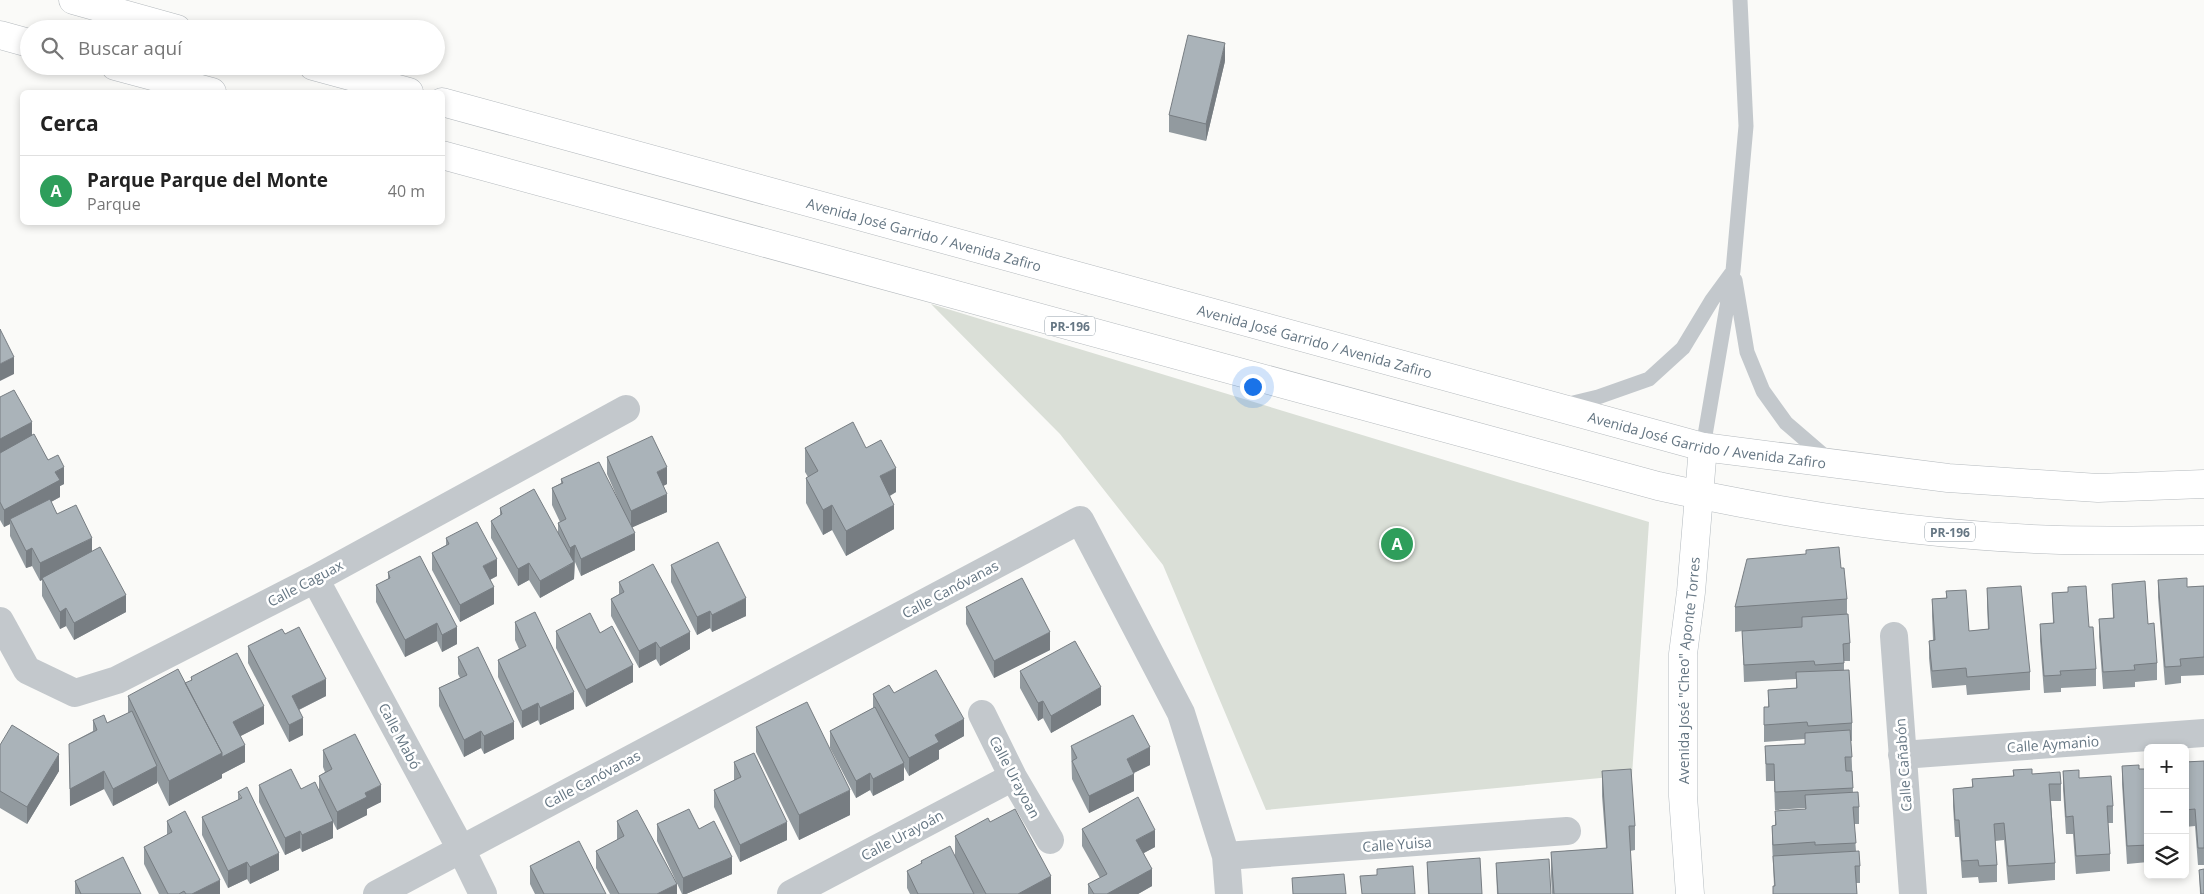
<!DOCTYPE html>
<html lang="es">
<meta charset="utf-8">
<style>
:root{--surface:#fff;--page:#f2f2f2;--text:#222;--muted:#767676;--line:#e0e0e0;--accent:#e4572e}
body{margin:0;font-family:"Open Sans",sans-serif;background:var(--page);color:var(--text)}
.controls{position:absolute;right:15px;bottom:15px;display:grid;overflow:hidden;border-radius:8px;box-shadow:0 2px 8px #0003}
.controls button{width:45px;height:45px;display:grid;place-items:center;padding:0;border:0;border-bottom:1px solid var(--line);background:var(--surface);color:var(--text);font:25px sans-serif}
.you{position:absolute;left:1252px;top:386px;width:18px;height:18px;margin:-12px;border:4px solid #fff;border-radius:50%;background:#1a73e8;box-shadow:0 0 0 8px #1a73e833}
.badge{display:grid;place-items:center;width:32px;height:32px;border-radius:50%;background:var(--accent);color:#fff;font-size:16px;font-weight:700}
.pin{position:absolute;translate:-50% -50%;border:2px solid #fff;box-shadow:0 1px 5px #0006}
.list{margin:0;padding:0;list-style:none}
h2{display:flex;justify-content:space-between;align-items:center;height:65px;margin:0;padding:0 20px;font-size:21px}
h2 small{font-size:16px;font-weight:400;color:var(--muted)}
.list li{display:grid;grid-template-columns:32px 1fr auto;gap:15px;align-items:center;box-sizing:border-box;height:70px;padding:0 20px;border-top:1px solid var(--line)}
.list b{display:block;font-size:19px;white-space:nowrap}
.list p{margin:0;font-size:16px;white-space:nowrap;color:var(--muted)}
.list em{font-size:16px;font-style:normal;color:var(--muted)}
.icon{flex:none;width:28px;height:28px;fill:none;stroke:currentColor;stroke-width:2;stroke-linecap:round;stroke-linejoin:round}
.map{position:relative;flex:none;width:2204px;height:894px;overflow:hidden}
.search{position:absolute;background:var(--surface);box-shadow:0 2px 8px #0003;left:20px;top:20px;width:425px;height:55px;display:flex;align-items:center;gap:12px;box-sizing:border-box;padding:0 18px;border-radius:28px;color:var(--muted);font-size:19px}
.panel{position:absolute;background:var(--surface);box-shadow:0 2px 8px #0003;left:20px;top:90px;width:425px;height:135px;border-radius:8px}
.map>svg:first-child{display:block}
.green{fill:#dadfd7}
.lines{fill:none;stroke-linecap:round;stroke-linejoin:round}
.secondary-casing{stroke:#b3babf;stroke-width:29}
.primary-casing{stroke:#b5babe;stroke-width:29}
.lane{stroke:#c3c8cc;stroke-width:15}
.street{stroke:#c3c8cc;stroke-width:28}
.secondary{stroke:#fff;stroke-width:28}
.primary{stroke:#fff;stroke-width:28}
.wall{fill:#929a9f}
.shaded-wall{fill:#777d82}
.building{fill:#aab3b9;stroke:#777d82}
.labels{text-anchor:middle;dominant-baseline:central;stroke-width:5;stroke-linejoin:round;paint-order:stroke}
.shield{fill:#fff;stroke:#939fa8;stroke-width:1}
.shield-label{font-size:12px;font-weight:bold;fill:#657683}
.street-label{font-size:14px;fill:#657683;stroke:#fff}
</style>
<div class="map">
<svg width="2204" height="894" viewBox="0 0 2204 894">
<rect width="100%" height="100%" fill="#fafaf8"/>
<!-- green -->
<path class="green" d="M931 304 1649 522 1632 775 1266 810 1163 565 1060 434Z"/>
<g class="lines">
<!-- secondary casing -->
<g class="secondary-casing">
<g id="secondary">
<path id="s1" d="M1690 894 1683 796V654L1691 592 1703 447"/>
</g>
</g>
<!-- primary casing -->
<g class="primary-casing">
<g id="primary">
<path d="M73 0 177 29"/>
<path d="M0 35 29 43"/>
<path d="M115 66 212 92"/>
<path d="M313 66 409 92"/>
<path id="s2" d="M442 102 1703 447 1948 478 2098 488 2204 484"/>
<path d="M442 155 1658 486C1790 515 1925 536 2060 540 2108 541 2156 540 2204 540"/>
</g>
</g>
<!-- lane -->
<path class="lane" d="M1735 280 1747 352 1763 391 1786 423 1829 460
M1565 405 1598 397 1649 379 1683 348 1712 300 1731 274
M1703 447 1733 271 1746 126 1740 0"/>
<!-- street -->
<path class="street" d="M315 579 461 849 483 894
M0 621 27 670 75 693 117 680 315 579 626 409
M1894 636 1913 894
M982 714 1013 777 1050 840
M1902 755 2204 733
M1226 856 1567 831
M377 894 1080 520 1181 713 1226 856 1229 894
M791 894 1013 777"/>
<!-- secondary -->
<use href="#secondary" class="secondary"/>
<!-- primary -->
<use href="#primary" class="primary"/>
</g>
<!-- wall -->
<path class="wall" d="M1225 61 1206 141 1169 132V115Z
M0 397 32 435 48 460 64 484 60 486V497L51 502 57 514 92 552 126 612 74 640 66 626 60 629 42 596V580L40 581 32 566 26 568 10 536V524L4 527 0 520Z
M805 448H866L896 492 890 496 894 529 846 556 832 530 823 535 806 503V478L808 477 805 472Z
M607 457 667 484 663 486 667 512 632 527 635 550 581 576 575 562 574 579 540 598 529 580 518 586 491 538V521L500 515V508L558 533V523L560 522 552 505V488L561 483V479L620 504 607 474Z
M446 538 497 576 490 580 494 604 460 622 432 570V553L446 545Z
M671 565 746 616 712 632 710 628 697 635 671 582Z
M1841 568 1847 599V614L1850 643V661H1844V670L1852 723V741H1851L1853 792 1859 807V824H1854L1856 851 1860 866V883H1856L1857 894H1773V886H1774L1772 843V826L1775 825V811L1805 809V808L1775 810 1774 781H1766L1765 746 1805 744V739L1764 742V707H1768V690L1796 688V679L1744 682 1742 631 1735 632V607Z
M388 572 457 644 442 652 437 641 405 657 376 602V585L388 579Z
M2158 580 2187 587 2204 586V675L2181 676V683L2165 685 2158 597Z
M619 582 690 649 660 666 656 659 639 668 611 616V599L619 594Z
M2112 584 2148 624 2157 663V680L2135 682V687L2103 689 2099 637V619L2113 618Z
M2068 587 2089 627 2096 669V686L2061 688V692L2044 693 2040 641V624L2053 623 2052 593 2068 592Z
M1987 588 2030 672V690L1967 695 1966 685 1932 688 1929 658V641L1933 640 1932 616V599L1946 598V591L1969 631 1988 629 1987 606Z
M966 607 1050 650 994 678 966 624Z
M515 622 574 709 540 725 538 720 522 728 498 677V660L519 649 515 640Z
M556 631 600 633 633 682 586 707 556 648Z
M285 634 326 696 299 710 303 735 289 742 248 663V646Z
M458 657 514 739 484 754 481 748 464 757 439 706V688L460 678 458 674Z
M1020 671 1101 705 1051 733 1043 718 1038 721 1020 688Z
M191 677 264 724 240 736 245 762 222 774V778L169 806 157 781V783L113 806 104 789 70 806 69 744 93 731V720L107 723 128 713V696L185 683 191 681Z
M894 693 964 736 939 750V759L909 776 904 767V780L873 796 870 790 856 798 830 748V731L873 708V694Z
M756 727 850 815 799 840 756 752Z
M0 745 59 771 27 824 0 808Z
M1071 746 1150 765 1134 773V791L1089 813 1072 779Z
M323 750 381 802 367 809V815L337 830 333 822V838L302 852 300 848 285 855 259 802V785L319 790V776L325 772 323 767Z
M2204 761V865H2198L2195 826 2185 827V762Z
M734 762 787 840 740 862 714 807V790L734 781Z
M2122 766 2139 769H2148V862L2127 864 2122 784Z
M2013 770 2032 774 2061 784V801H2051L2055 863V880L2008 884 2004 840 1995 841 1997 865V882L1979 883 1978 877 1962 878 1959 837H1955L1953 806V789L1972 787V779L2013 776Z
M1602 771 1635 826V850L1630 851 1633 894H1552L1551 876V852L1606 848 1602 796Z
M2063 771 2079 778 2113 806V823H2108L2110 854V871L2076 874 2073 834H2066L2063 789Z
M238 792 279 870 250 884 247 879 228 888 202 835V817L238 800Z
M167 821 220 894H159L144 864V847L167 835Z
M617 821 677 894H610L596 868V851L617 840Z
M990 822 1051 894H910L907 888V871L921 864V861L955 855V836Z
M657 824 699 829 732 874 686 894H682L657 841Z
M1082 829 1155 847 1144 853 1152 886 1138 894H1088V884L1100 878 1082 846Z
M1427 862 1482 894H1428Z
M1496 863 1551 894H1497Z
M530 866 606 894H535L530 884Z
M2199 870 2204 894H2200Z
M75 881 141 894H75Z"/>
<!-- shaded-wall -->
<path class="shaded-wall" d="M1225 43V61L1206 141V124Z
M14 357V374L0 381V364Z
M32 422V439L0 457V439Z
M64 467V484L60 486V497L12 523 10 519V524L4 527V510L55 472Z
M667 467V484L657 489V472Z
M896 468V492L880 501V476Z
M667 494V512L631 528V511Z
M832 505V530L823 535V510Z
M894 505V529L846 556V531Z
M635 533V550L581 576V559Z
M92 538V555L40 581V563Z
M575 545 574 579 540 598V581L570 565V548Z
M32 548V566L26 568V551Z
M497 559V576L483 583V566Z
M529 563V580L518 586V569Z
M494 587V604L460 622V605Z
M126 595V612L74 640V623Z
M746 598V616L712 632V615Z
M66 608V626L60 629V612Z
M710 611V628L697 635V617Z
M437 623V641L405 657V640Z
M457 627V644L442 652V635Z
M690 632V649L660 666V648Z
M1050 632V650L994 678V661Z
M656 642V659L639 668V651Z
M633 665V682L586 707V690Z
M326 679V696L292 713V696Z
M1101 687V705L1051 733V716Z
M574 692V709L540 725V708Z
M1043 701V718L1038 721V703Z
M538 703V720L522 728V711Z
M264 706V724L233 740V722Z
M303 718V735L289 742V725Z
M964 719V736L939 750V759L909 776V758L935 735Z
M514 722V739L484 754V736Z
M481 731V748L464 757V740Z
M245 745V762L222 774V778L169 806V781L222 753Z
M1150 747V765L1127 776V759Z
M59 754V771L27 824V807Z
M904 763V780L873 796V779Z
M157 766V783L113 806V789Z
M104 771V789L70 806V789Z
M870 773V790L856 798V781Z
M1134 774V791L1089 813V796Z
M381 785V802L367 809V815L337 830V812L365 793Z
M850 790V815L799 840V815Z
M333 821V838L302 852V835Z
M787 822V840L740 862V845Z
M1155 830V847L1136 857V840Z
M300 831V848L285 855V838Z
M279 853V870L250 884V867Z
M732 857V874L686 894H683V878Z
M247 862V879L228 888V871Z
M1152 869V886L1138 894H1107Z
M1051 876V894H1018Z
M220 880V894H192Z
M677 884V894H657Z"/>
<!-- building -->
<path class="building" d="M1188 35 1225 43 1206 124 1169 115Z
M0 329 14 357 0 364Z
M14 390 32 422 0 439V397Z
M853 422 866 448 881 440 896 468 880 476 894 505 846 531 832 505 823 510 806 478 818 471 805 448Z
M34 434 48 460 58 455 64 467 55 472 60 480 4 510 0 502V453Z
M652 436 667 467 657 472 667 494 631 511 607 457Z
M599 462 635 533 581 559 575 545 570 548 558 523 566 519 552 488 563 483 561 479Z
M534 489 574 562 540 581 529 563 518 569 491 521 502 514 500 508Z
M50 499 57 514 76 505 92 538 40 563 32 548 26 551 10 519Z
M477 522 497 559 483 566 494 587 460 605 432 553 449 544 446 538Z
M718 542 746 598 712 615 710 611 697 617 671 565Z
M100 547 126 595 74 623 66 608 60 612 42 578Z
M1839 547 1841 568H1844L1847 599 1735 607 1747 559 1806 554V550Z
M420 556 457 627 442 635 437 623 405 640 376 585 390 578 388 572Z
M653 564 690 632 660 648 656 642 639 651 611 599 624 592 619 582Z
M1022 578 1050 632 994 661 966 607Z
M2187 578V587L2204 586V657L2180 659 2181 666 2165 667 2158 580Z
M2145 581 2148 624 2154 623 2157 663 2134 665 2135 670 2103 672 2099 619 2114 618 2112 584Z
M2021 586 2030 672 1967 677 1966 668 1932 671 1929 641 1935 640 1932 599 1947 598 1946 591 1966 590 1969 631 1989 629 1987 588Z
M2086 586 2089 627H2093L2096 669 2060 671 2061 675 2044 676 2040 624 2054 623 2052 593 2068 592V587Z
M535 612 574 692 540 708 538 703 522 711 498 660 526 646 515 622Z
M590 613 600 633 612 626 633 665 586 690 556 631Z
M1848 614 1850 643 1843 644 1844 663 1815 665 1814 661 1744 665 1742 631 1802 627V617Z
M299 627 326 679 292 696 303 718 289 725 248 646 282 629 285 634Z
M1075 641 1101 687 1051 716 1043 701 1038 703 1020 671Z
M478 647 514 722 484 736 481 731 464 740 439 688 467 675 458 657Z
M237 653 264 706 233 722 245 745 222 757V753L185 683 192 680 191 677Z
M178 669 222 753 169 781 128 696Z
M936 670 964 719 935 735 939 742 909 758 873 694 889 685 894 693Z
M1849 670 1852 723 1808 726 1807 722 1764 725V707H1769L1768 690 1797 688 1796 672Z
M807 702 850 790 799 815 756 727Z
M875 707 904 763 873 779 870 773 856 781 830 731Z
M132 711 157 766 113 789 104 771 70 789 69 744 97 730 93 720 104 715 107 723Z
M1133 715 1150 747 1127 759 1134 774 1089 796 1072 761 1077 758 1071 746Z
M12 725 59 754 27 807 0 791V745Z
M1850 730 1852 757H1845L1846 771H1852L1853 788 1775 792 1774 764H1766L1765 746 1805 744V733Z
M355 734 381 785 365 793 367 797 337 812 319 776 332 769 323 750Z
M754 753 787 822 740 845 714 790 741 777 734 762Z
M2204 761V848H2198L2195 809 2185 810V762Z
M2139 765V769H2148V845L2127 846 2122 766Z
M291 769 301 789 315 782 333 821 302 835 300 831 285 838 259 785Z
M1631 769 1635 826H1629L1633 894H1554L1551 852 1607 848 1602 771Z
M2032 769V774L2060 772 2061 784H2049L2055 863 2008 866 2004 823 1994 824 1997 865 1979 866 1978 860 1962 861 1959 820H1955L1953 789 1973 787 1972 779 2014 776 2013 770Z
M2079 770V778L2111 776 2113 806H2107L2110 854 2076 856 2073 816 2066 817 2063 771Z
M247 787 279 853 250 867 247 862 228 871 202 817 242 798 238 792Z
M1858 792 1859 807H1853L1856 843 1815 845V842L1773 845 1772 826 1776 825 1775 811 1806 809 1805 795Z
M1138 797 1155 830 1136 840 1152 869 1107 894H1094L1088 884 1107 874 1082 829Z
M689 809 699 829 714 821 732 857 683 878 657 824Z
M1015 809 1051 876 1018 894H986L955 836 988 818 990 822Z
M637 810 677 884 657 894H619L596 851 624 836 617 821Z
M185 811 220 880 192 894H186L184 891 179 894H168L144 847 172 832 167 821Z
M579 841 606 894H544L530 866Z
M950 846 974 894H918L907 871 922 863 921 861Z
M1859 851 1860 866H1855L1857 894H1773V886H1775L1773 856Z
M123 857 141 894H81L75 881Z
M1480 858 1482 894H1429L1427 862Z
M1549 859 1551 894H1498L1496 863Z
M1413 866 1415 894H1362L1360 876 1377 875V869Z
M2204 869V894H2201L2199 870Z
M1344 874 1346 894H1293L1292 878Z"/>
<g class="labels">
<!-- shield labels -->
<g class="shield">
<rect x="1045" y="316.5" width="50" height="19" rx="4"/>
<rect x="1925" y="522.5" width="50" height="19" rx="4"/>
</g>
<g class="shield-label">
<text x="1070" y="326">PR-196</text>
<text x="1950" y="532">PR-196</text>
</g>
<!-- street labels -->
<g class="street-label">
<text stroke="none"><textPath href="#s2" startOffset="500">Avenida José Garrido / Avenida Zafiro</textPath></text>
<text stroke="none"><textPath href="#s2" startOffset="905">Avenida José Garrido / Avenida Zafiro</textPath></text>
<text stroke="none"><textPath href="#s2" startOffset="1310">Avenida José Garrido / Avenida Zafiro</textPath></text>
<text transform="translate(305 583) rotate(-28)">Calle Caguax</text>
<text transform="translate(950 589) rotate(-28)">Calle Canóvanas</text>
<text stroke="none"><textPath href="#s1" startOffset="224">Avenida José "Cheo" Aponte Torres</textPath></text>
<text transform="translate(400 736) rotate(62)">Calle Mabó</text>
<text transform="translate(2053 744) rotate(-4)">Calle Aymanio</text>
<text transform="translate(1903 765) rotate(-94)">Calle Cañabón</text>
<text transform="translate(1015 777) rotate(62)">Calle Urayoan</text>
<text transform="translate(592 779) rotate(-28)">Calle Canóvanas</text>
<text transform="translate(902 835) rotate(-28)">Calle Urayoán</text>
<text transform="translate(1397 844) rotate(-4)">Calle Yuisa</text>
</g>
</g>
</svg>
<div class="controls">
<button>+</button>
<button>−</button>
<button><svg class="icon" aria-label="layers" viewBox="0 0 24 24"><path d="M12 4l9 5-9 5-9-5zM3 14l9 5 9-5"/></svg></button>
</div>
<div class="you"></div>
<div class="pin badge" style="left:1397px;top:544px;background:#2e9e5b">A</div>
<div class="search"><svg class="icon" aria-label="search" viewBox="0 0 24 24"><circle cx="10" cy="10" r="6"/><path d="M15 15l6 6"/></svg>Buscar aquí</div>
<section class="panel">
<h2>Cerca<small></small></h2>
<ul class="list">
<li><span class="badge" style="background:#2e9e5b">A</span><div><b>Parque Parque del Monte</b><p>Parque</p></div><em>40 m</em></li>
</ul>
</section>
</div>
